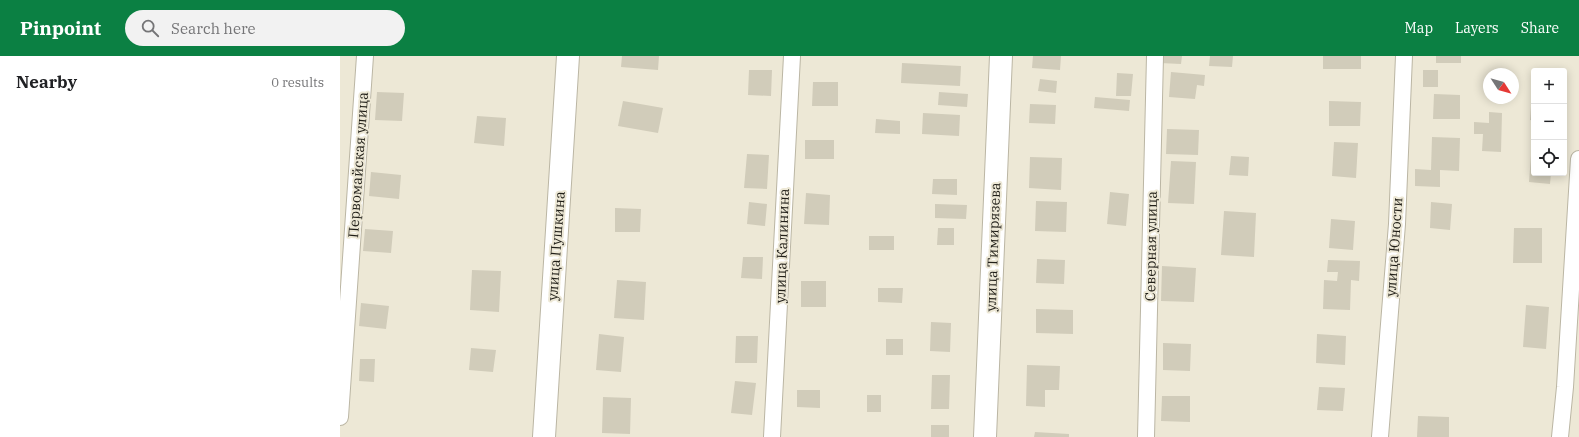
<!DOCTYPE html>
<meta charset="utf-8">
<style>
:root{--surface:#fff;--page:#f2f2f2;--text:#202124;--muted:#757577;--line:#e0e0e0;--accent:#0b8043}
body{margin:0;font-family:"IBM Plex Serif",serif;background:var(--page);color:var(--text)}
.controls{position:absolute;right:12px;top:12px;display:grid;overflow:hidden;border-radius:4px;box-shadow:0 2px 10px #0003}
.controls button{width:36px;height:36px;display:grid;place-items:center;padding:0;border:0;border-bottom:1px solid var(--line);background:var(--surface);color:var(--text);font:20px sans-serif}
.compass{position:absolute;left:1143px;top:12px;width:36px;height:36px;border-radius:50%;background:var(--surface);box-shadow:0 2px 10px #0003;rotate:126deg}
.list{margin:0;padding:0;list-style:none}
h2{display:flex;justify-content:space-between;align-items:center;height:52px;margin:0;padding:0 16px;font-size:17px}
h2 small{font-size:13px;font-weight:400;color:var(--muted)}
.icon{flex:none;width:22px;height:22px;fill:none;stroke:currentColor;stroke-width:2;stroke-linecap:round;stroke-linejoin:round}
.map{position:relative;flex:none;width:1239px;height:381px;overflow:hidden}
header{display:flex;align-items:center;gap:24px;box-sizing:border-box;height:56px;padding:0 20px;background:var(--accent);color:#fff}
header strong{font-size:19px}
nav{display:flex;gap:22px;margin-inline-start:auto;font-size:14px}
.search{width:280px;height:36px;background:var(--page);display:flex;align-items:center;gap:10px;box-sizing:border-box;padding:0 14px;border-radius:22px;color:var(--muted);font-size:15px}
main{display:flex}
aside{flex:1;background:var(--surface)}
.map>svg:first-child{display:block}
.building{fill:#d1ccba}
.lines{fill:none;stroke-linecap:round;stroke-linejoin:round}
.street-casing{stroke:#bbb6a4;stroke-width:18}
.secondary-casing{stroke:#bbb6a4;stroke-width:24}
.street{stroke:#fff;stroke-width:16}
.secondary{stroke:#fff;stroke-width:22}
.labels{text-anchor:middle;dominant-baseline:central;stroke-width:4;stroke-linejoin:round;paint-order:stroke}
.street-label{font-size:14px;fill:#211f18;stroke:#ede8d6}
</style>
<header>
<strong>Pinpoint</strong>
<div class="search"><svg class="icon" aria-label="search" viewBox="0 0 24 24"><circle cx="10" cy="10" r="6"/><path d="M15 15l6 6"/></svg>Search here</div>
<nav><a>Map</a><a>Layers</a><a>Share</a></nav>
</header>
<main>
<aside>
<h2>Nearby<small>0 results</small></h2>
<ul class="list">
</ul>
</aside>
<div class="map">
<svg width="1239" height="381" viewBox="0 0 1239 381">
<rect width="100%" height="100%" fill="#ede8d6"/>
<!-- building -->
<path class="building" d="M282 0H319L318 14 281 11Z
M693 0H721L720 14 692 12Z
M821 0H842L841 8 820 7Z
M870 0H893L892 11 869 10Z
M983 0H1021V13H983Z
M1096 0H1121V7H1096Z
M562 7 621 10 620 30 561 27Z
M409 14H432L431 40 408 39Z
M1083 14H1098V31H1083Z
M831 16 865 19 864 30 857 29 855 43 829 41Z
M777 17 793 18 791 40H776Z
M700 23 717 25 716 37 698 35Z
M473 26H498V50H472Z
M37 36 64 37 62 65 35 64Z
M599 36 628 38 627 51 598 49Z
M1192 37H1194V65L1190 64Z
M1094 38 1120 39V63H1093Z
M755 41 790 44 789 55 754 52Z
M283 45 323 52 318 77 278 70Z
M989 45 1021 46 1020 70H989Z
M690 48 716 49 715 68 689 67Z
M1149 56 1162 57 1161 96 1142 95 1143 78H1134V66L1149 67Z
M583 57 620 59 619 80 582 78Z
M137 60 166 62 164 90 134 87Z
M536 63 560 65V78L535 77Z
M827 73 859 74 858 99 826 98Z
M1092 81 1120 82 1119 115 1100 114V131L1075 130V113L1091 114Z
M465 84H494V103H465Z
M994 86 1018 87 1016 122 992 120Z
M407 98 429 99 427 133 404 132Z
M891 100 909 101 908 120 889 119Z
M1191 100H1194V117H1211L1210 128 1189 126Z
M690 101 722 102 721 134 689 132Z
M831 105 856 106 854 148 828 147Z
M31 116 61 119 59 143 29 140Z
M593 123H617V139L592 138Z
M770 136 789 138 786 170 767 168Z
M466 137 490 139 489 169 464 168Z
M696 145 727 146 726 176 695 175Z
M409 146 427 148 425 170 407 168Z
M1091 146 1112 148 1110 174 1090 172Z
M595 148 627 149 626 163 595 162Z
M275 152 301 153 300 176H275Z
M884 155 916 157 914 201 881 199Z
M991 163 1015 165 1013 194 989 192Z
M598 172H614V189H597Z
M1174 172H1202V207H1173Z
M25 173 53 175 51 197 23 195Z
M529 180H554V194H529Z
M403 201H423L422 223 401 222Z
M697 203 725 204 724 228 696 227Z
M988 204 1020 205 1019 225 1011 224 1010 254 983 253 984 224 997 225 998 216H987Z
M822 210 856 212 854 246 821 245Z
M132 214 161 215 159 256 130 254Z
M277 224 306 226 304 264 274 262Z
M461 225H486V251H461Z
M538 232H563L562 247 538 246Z
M21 247 49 250 46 273 19 270Z
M1186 249 1209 251 1206 293 1183 291Z
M696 253 733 254V278L696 277Z
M591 266 611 267 610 296 590 295Z
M259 278 284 281 281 316 256 314Z
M977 278 1006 280 1005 309 976 307Z
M396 280H418L417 307H395Z
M546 283H563V299H546Z
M823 287 851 288 850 315 823 314Z
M131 292 156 294 153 316 129 314Z
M20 303H35L34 326 19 325Z
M687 309 720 310 719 334H705V351L686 350Z
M592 319H610L609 353H591Z
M395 325 416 327 412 359 391 357Z
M979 331 1005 332 1003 355 977 354Z
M457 334H480V352L457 351Z
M527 339H541V356H527Z
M822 340H850V366L821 365Z
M263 341 291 342 290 378 262 377Z
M1078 360 1109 361V381H1077Z
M591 369H609V381H591Z
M695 376 729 378V381H694Z"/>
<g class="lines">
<!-- street casing -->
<g class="street-casing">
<path id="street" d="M0 361 25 0
M432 381 452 0
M806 381 815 0
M1040 381 1057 168 1064 0
M1220 381 1225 331 1239 103"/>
</g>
<!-- secondary casing -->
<g class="secondary-casing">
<path id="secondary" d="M204 381 228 0
M645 381 661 0"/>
</g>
<!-- street -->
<use href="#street" class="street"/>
<!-- secondary -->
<use href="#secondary" class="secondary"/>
</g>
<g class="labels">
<!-- street labels -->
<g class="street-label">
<text transform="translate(18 109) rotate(-86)">Первомайская улица</text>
<text transform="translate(216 190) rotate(-86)">улица Пушкина</text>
<text transform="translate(442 190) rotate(-88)">улица Калинина</text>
<text transform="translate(811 190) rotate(-89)">Северная улица</text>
<text transform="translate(653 191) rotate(-88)">улица Тимирязева</text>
<text transform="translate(1054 191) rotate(-86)">улица Юности</text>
</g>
</g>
</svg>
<div class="controls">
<button>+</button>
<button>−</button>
<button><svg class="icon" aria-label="locate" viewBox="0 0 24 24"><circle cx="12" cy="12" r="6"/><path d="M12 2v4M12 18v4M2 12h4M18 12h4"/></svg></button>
</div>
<svg class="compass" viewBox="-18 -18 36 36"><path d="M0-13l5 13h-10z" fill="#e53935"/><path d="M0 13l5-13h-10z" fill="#757577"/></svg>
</div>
</main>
